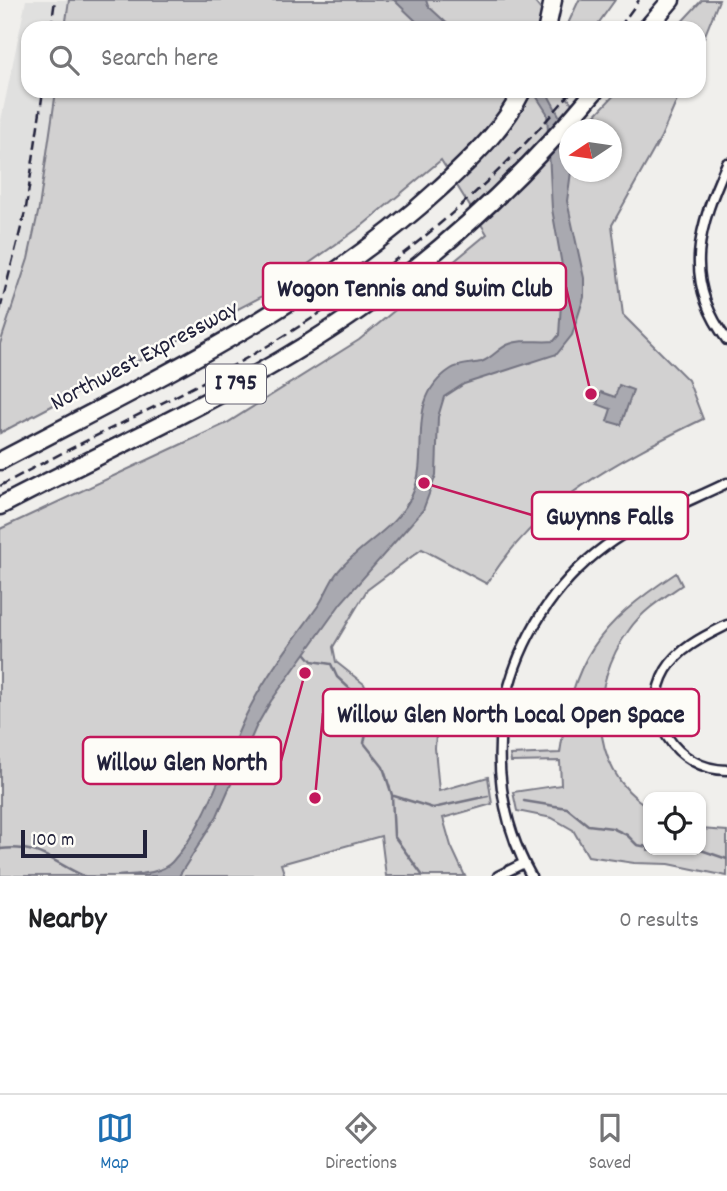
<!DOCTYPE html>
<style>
:root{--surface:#fff;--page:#f2f2f2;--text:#202124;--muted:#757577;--line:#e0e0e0;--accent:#1f6fb2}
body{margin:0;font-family:Dekko,sans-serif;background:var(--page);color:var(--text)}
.controls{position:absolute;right:21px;bottom:21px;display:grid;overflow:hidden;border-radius:14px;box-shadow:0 2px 5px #0004}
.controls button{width:63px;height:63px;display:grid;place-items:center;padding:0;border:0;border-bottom:2px solid var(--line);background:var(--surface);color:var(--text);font:35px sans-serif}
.compass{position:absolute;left:559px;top:119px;width:63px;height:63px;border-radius:50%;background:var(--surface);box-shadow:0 2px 5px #0004;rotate:257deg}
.scale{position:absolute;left:21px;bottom:18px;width:126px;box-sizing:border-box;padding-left:7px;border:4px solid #22223b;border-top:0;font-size:19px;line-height:24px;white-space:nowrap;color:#22223b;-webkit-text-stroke:5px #fdfcf7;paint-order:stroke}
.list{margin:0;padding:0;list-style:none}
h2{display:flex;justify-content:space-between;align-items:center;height:91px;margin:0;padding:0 28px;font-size:30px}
h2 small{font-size:23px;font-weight:400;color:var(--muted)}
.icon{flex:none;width:38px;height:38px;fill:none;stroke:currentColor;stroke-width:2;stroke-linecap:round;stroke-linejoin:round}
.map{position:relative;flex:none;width:727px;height:876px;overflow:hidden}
.search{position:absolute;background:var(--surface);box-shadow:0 2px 5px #0004;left:21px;right:21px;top:21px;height:77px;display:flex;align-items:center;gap:18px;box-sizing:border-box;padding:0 24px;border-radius:21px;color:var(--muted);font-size:26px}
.sheet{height:217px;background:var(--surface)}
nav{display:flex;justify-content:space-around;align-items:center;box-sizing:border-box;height:98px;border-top:2px solid var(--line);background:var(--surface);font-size:19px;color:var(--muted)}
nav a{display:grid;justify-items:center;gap:4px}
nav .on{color:var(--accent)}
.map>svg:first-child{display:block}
.built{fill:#e0e0df}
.green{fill:#d2d1d1;stroke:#7a7a86;stroke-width:2;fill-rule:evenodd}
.water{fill:#a9a9b0;stroke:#737381;stroke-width:2}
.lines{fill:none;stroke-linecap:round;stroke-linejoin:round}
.stream{stroke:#737381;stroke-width:2.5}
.street-casing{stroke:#22223b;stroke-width:13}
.highway-casing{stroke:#22223b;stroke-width:21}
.street{stroke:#fdfcf7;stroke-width:8}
.highway{stroke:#fdfcf7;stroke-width:16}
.rail{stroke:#22223b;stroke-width:2.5;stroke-dasharray:10 5;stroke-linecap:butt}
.labels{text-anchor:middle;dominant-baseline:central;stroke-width:5;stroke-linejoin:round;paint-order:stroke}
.shield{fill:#fdfcf7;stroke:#646373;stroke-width:2}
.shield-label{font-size:23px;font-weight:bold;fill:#22223b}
.street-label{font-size:24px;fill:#22223b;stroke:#fdfcf7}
.leader{fill:none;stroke:#c2185b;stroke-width:2.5}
.callout-dot{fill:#c2185b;stroke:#fdfcf7;stroke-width:2.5}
.callout{fill:#fdfcf7;stroke:#c2185b;stroke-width:2.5}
.callout-label{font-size:26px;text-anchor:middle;font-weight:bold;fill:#22223b}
</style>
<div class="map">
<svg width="727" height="876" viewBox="0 0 727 876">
<rect width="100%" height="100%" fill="#f0efec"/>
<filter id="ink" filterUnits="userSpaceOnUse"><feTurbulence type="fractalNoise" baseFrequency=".0143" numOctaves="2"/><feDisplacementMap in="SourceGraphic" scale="14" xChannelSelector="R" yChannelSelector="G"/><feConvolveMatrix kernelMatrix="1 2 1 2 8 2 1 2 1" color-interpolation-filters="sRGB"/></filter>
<g filter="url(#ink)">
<!-- built -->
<path class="built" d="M26 0H68L65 28H28V91H56L39 208 28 258 0 344V125Z"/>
<!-- green -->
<path class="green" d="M69 0H533L555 28H65Z
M579 0H615L595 28H566Z
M702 0H719L699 50V28H676Z
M56 91H562L588 123 618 91H681L661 137 612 225 623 315 688 380 703 419C619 460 536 502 487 584L422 549 367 590 333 647 336 662 364 684 380 724 438 709 435 748 439 791 488 777 492 804 443 818 451 846 465 876H386L381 836 281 864 285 876H0V529L227 423 359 340 487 234 441 160 363 225 263 296 0 433V344L28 259 39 208ZM570 130H612V172H570Z
M676 573 682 585C663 598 642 611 629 630 589 684 587 768 648 807V850H701V829L727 831V876L669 864 634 863 588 856 573 830 552 818 517 811 513 792 561 785 560 761 511 762 510 755 560 753C573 659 596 626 676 573Z"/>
<!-- water -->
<path class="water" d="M394 0H426L428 6 452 28H423Z
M533 91H546L563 123 569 144 571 172 567 201 584 278V297L572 335 557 354 464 384 444 397 438 417 436 475 423 510 341 603 271 701 256 727 217 816 179 876H117C133 874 160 875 172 862 206 825 221 771 241 726 260 682 291 644 318 606 325 596 329 584 336 574 359 544 396 530 412 495 432 453 403 400 451 369 458 364 472 364 481 362 491 359 498 349 507 345 522 338 539 343 554 341L559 335 563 271 552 209 547 113Z
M619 385 633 390 621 425 607 421 611 409 597 404 601 392 615 397Z"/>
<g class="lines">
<!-- stream -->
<path class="stream" d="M306 654 312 661 331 664 337 677 362 700 361 715 367 729 364 743 383 767 392 795 394 836 423 876
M394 796 433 808 488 796
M524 801 567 808 588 825 612 828 627 835 637 845 648 847
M0 849C39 844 52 862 84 876
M701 850 727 859"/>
<!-- street casing -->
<g class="street-casing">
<path id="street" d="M727 163C699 226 681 279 727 340
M727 625C705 636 679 648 666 670 639 716 677 770 727 770
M498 876 524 863
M531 876C469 765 502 623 604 547 641 519 686 503 727 483"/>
</g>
<!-- highway casing -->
<g class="highway-casing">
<path id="highway" d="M547 28 553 0
M647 28 671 0
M0 461C153 380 312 306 440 188 471 159 503 130 522 91
M0 506C120 443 248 388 359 310 448 248 525 175 595 91"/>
</g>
<!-- street -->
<use href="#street" class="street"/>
<!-- highway -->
<use href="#highway" class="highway"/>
<!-- rail -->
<path class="rail" d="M51 28 55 0
M619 28 639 0
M0 310 26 208 43 91
M0 486C99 431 205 387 300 326 403 261 494 184 572 91"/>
</g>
</g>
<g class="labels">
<!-- shield labels -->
<rect class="shield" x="206" y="364.5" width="60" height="39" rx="5"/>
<g class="shield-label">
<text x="236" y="384">I 795</text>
</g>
<!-- street labels -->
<g class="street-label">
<text transform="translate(145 357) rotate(-28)">Northwest Expressway</text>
</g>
</g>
<!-- callouts -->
<path class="leader" d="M591 394L566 287M424 483L532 515M315 798L323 713M305 673L281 761"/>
<g class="callout-dot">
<circle cx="591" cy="394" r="7"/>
<circle cx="424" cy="483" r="7"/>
<circle cx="315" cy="798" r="7"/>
<circle cx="305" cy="673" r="7"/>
</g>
<g class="callout">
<rect x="263" y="263" width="303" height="47" rx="7"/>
<rect x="532" y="492" width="156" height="47" rx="7"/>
<rect x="323" y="689" width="376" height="47" rx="7"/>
<rect x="83" y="737" width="198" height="47" rx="7"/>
</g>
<g class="callout-label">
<text x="415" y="296">Wogon Tennis and Swim Club</text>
<text x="610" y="524">Gwynns Falls</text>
<text x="511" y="722">Willow Glen North Local Open Space</text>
<text x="182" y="770">Willow Glen North</text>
</g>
</svg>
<div class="controls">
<button><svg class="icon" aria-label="locate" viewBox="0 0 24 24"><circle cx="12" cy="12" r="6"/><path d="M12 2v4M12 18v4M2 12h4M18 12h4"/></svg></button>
</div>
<svg class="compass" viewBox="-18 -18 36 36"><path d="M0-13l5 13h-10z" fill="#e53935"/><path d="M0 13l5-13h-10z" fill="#757577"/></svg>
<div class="scale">100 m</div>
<div class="search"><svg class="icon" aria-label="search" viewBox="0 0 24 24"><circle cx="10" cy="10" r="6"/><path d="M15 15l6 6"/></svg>Search here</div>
</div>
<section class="sheet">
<h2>Nearby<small>0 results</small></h2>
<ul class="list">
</ul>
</section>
<nav>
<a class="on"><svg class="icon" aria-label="map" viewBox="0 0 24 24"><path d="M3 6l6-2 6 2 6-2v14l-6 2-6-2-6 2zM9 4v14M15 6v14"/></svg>Map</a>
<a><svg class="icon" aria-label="directions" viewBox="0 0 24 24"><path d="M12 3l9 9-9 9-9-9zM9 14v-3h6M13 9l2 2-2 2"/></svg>Directions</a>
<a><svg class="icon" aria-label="saved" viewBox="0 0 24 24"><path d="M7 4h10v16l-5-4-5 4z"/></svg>Saved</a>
</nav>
